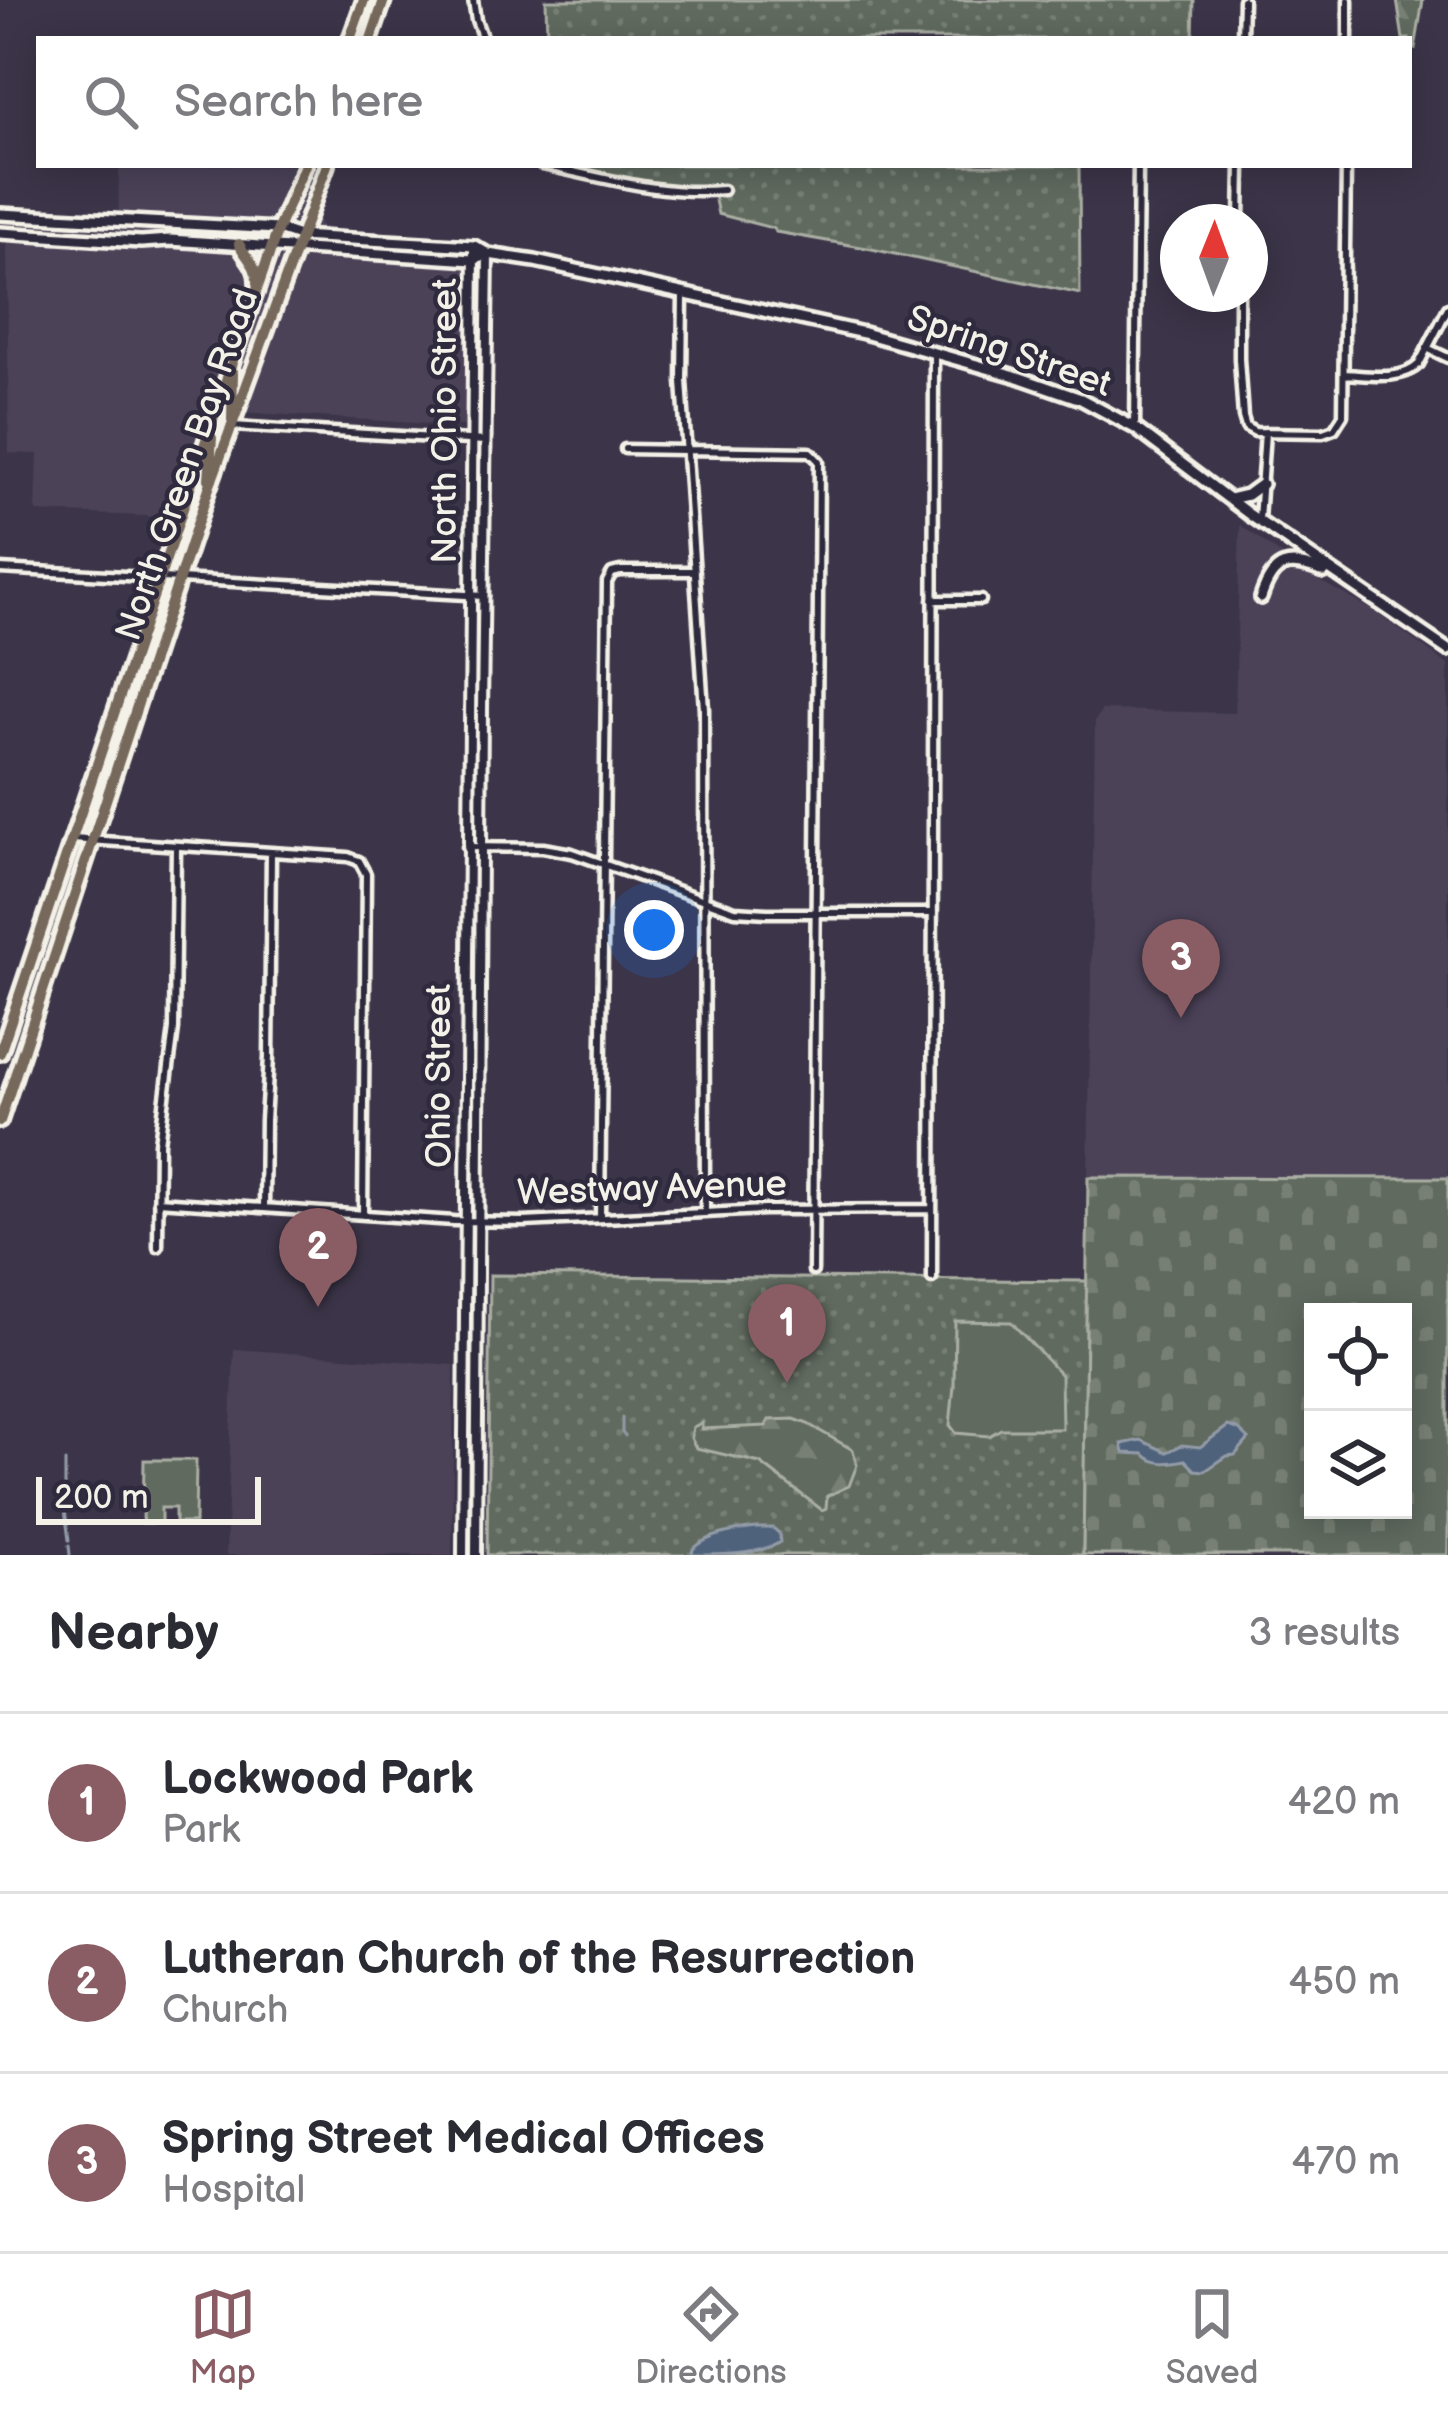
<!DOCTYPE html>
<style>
:root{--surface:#fff;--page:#f7f7f7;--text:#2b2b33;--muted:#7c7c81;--line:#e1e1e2;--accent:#8a5d65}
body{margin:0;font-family:"Balsamiq Sans",sans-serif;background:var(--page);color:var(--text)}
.controls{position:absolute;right:36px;bottom:36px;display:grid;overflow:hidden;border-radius:0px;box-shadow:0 6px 30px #0003}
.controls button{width:108px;height:108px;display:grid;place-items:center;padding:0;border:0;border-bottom:3px solid var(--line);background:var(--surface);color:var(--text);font:60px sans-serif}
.compass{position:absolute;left:1160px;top:204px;width:108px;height:108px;border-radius:50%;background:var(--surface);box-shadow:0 6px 30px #0003;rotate:1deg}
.scale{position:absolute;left:36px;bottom:30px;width:225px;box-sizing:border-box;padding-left:12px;border:6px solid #f4f1e8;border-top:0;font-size:33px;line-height:42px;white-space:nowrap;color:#f4f1e8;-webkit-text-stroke:9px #2f2a3d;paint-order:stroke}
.you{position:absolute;left:654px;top:930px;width:42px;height:42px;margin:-30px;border:9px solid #fff;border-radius:50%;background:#1a73e8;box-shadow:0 0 0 18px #1a73e833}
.badge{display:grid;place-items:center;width:78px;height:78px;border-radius:50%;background:var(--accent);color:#fff;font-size:39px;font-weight:700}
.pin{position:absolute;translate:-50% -99px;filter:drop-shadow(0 3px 6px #0008)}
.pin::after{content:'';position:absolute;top:63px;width:42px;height:36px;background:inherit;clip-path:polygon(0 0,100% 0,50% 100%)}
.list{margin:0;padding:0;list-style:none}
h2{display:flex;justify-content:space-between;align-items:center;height:156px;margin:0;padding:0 48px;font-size:51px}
h2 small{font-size:39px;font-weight:400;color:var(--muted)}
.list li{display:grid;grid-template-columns:78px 1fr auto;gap:36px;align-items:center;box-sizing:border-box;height:180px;padding:0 48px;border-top:3px solid var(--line)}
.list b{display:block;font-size:45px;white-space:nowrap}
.list p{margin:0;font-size:39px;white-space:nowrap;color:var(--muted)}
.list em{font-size:39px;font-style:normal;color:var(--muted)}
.icon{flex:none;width:66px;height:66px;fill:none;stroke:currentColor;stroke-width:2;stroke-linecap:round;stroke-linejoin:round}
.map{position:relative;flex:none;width:1448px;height:1555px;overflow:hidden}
.search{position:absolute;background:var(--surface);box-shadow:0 6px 30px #0003;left:36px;right:36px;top:36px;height:132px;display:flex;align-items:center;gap:30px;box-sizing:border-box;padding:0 42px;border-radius:0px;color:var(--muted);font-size:45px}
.sheet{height:696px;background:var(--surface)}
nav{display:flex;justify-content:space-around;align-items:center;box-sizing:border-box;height:168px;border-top:3px solid var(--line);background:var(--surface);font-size:33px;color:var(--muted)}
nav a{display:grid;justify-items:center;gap:6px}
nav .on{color:var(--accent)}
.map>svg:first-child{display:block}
.built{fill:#4c4258}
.grass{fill:url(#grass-dots);stroke:#aaaea3;stroke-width:3}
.forest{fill:url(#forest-firs);stroke:#aaaea3;stroke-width:3}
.cemetery{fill:url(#cemetery-stones);stroke:#aaaea3;stroke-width:3;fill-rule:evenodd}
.garden{fill:#616a5e;stroke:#aaaea3;stroke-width:3}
.water{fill:#50627b;stroke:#929ba7;stroke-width:3}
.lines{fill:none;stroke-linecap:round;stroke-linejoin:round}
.stream{stroke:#929ba7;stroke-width:3}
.minor-casing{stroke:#f4f1e8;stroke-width:15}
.tertiary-casing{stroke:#f4f1e8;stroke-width:16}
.secondary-casing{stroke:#f4f1e8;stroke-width:18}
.primary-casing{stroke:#f4f1e8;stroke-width:20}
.minor{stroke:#2f2a3d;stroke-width:6}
.tertiary{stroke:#2f2a3d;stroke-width:8}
.secondary{stroke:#2f2a3d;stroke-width:9}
.primary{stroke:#76695c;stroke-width:10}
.labels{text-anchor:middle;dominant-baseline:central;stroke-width:9;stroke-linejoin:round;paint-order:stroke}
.street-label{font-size:36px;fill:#f4f1e8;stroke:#2f2a3d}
</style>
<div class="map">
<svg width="1448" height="1555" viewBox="0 0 1448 1555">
<defs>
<pattern id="grass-dots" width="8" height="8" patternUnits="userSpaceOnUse" patternTransform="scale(3)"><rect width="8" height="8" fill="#616a5e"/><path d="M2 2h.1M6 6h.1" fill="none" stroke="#788075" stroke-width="1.8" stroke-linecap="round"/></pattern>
<pattern id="forest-firs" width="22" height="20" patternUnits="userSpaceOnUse" patternTransform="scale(3)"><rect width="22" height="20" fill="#616a5e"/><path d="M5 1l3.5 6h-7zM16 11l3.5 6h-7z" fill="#788075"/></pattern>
<pattern id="cemetery-stones" width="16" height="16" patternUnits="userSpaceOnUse" patternTransform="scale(3)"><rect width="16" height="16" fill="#616a5e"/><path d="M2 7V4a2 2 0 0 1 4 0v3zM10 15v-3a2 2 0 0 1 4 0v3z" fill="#788075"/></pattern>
</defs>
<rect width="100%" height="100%" fill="#3c3549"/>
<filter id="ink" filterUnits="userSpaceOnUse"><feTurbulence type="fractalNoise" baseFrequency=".00833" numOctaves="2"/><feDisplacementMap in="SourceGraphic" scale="24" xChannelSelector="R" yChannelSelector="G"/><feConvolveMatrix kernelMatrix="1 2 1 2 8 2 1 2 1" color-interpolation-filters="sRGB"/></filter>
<g filter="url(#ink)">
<!-- built -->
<path class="built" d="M119 165H332L316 209 320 226 337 230 454 236 478 241 479 427 209 410 173 517 36 512 38 454 9 453 7 243 118 248Z
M1240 525 1309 575 1372 610 1448 665V1178L1088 1177 1095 721 1102 710 1235 713Z
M234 1349 454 1365 452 1555H226Z"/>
<!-- grass -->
<path class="grass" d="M546 0H1194L1193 39H547Z
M581 165H1079L1080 294 867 248 776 232 772 228 718 214 713 191 679 189 576 172Z
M490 1275 1087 1281 1083 1555H487Z"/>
<!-- forest -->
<path class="forest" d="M1397 0H1423L1415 49 1409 46V39H1403Z
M794 1419 808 1424 853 1450 857 1465 849 1486 827 1496 826 1508 822 1510 760 1463 696 1448 691 1438 693 1427 702 1423V1429L766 1426 769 1420Z"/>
<!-- cemetery -->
<path class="cemetery" d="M1088 1177 1448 1178V1555H1083ZM1313 1312H1403V1510H1313Z"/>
<!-- garden -->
<path class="garden" d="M955 1321 1011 1322 1061 1375 1062 1429H1001L989 1436 956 1433 950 1425 954 1386Z
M144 1460H196L195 1523H175V1508H161V1523H143Z"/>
<!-- water -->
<path class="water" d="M1228 1426 1238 1429 1249 1439 1235 1455 1227 1456 1205 1471 1195 1470 1185 1460C1171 1463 1155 1466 1144 1454L1124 1453 1122 1444 1141 1440 1167 1452 1182 1445 1200 1447Z
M757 1528H773L779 1533 780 1542C762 1555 718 1555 692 1555L693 1549C711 1533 734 1531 757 1528Z"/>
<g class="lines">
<!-- stream -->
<path class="stream" d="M622 1418V1433L625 1436
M65 1505V1462
M65 1510 69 1540
M69 1545 70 1555"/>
<!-- minor casing -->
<g class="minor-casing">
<path id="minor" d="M473 0 476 20 483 39
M1242 39 1243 0
M1348 39V0
M542 165C600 177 663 196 723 190
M1240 222 1241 165
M1239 294V359L1243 417 1246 427 1255 432 1323 433 1334 429 1343 415 1346 165
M683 295 682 381 704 709 705 1213
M1427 348 1448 358
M1344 374C1368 375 1401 382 1419 364L1448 308
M233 426 485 441
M1135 428 1138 165
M625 449 810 452 819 461 813 1271
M1259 520 1265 432
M0 569 484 596
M933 600H981
M72 839 348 857 359 861 366 874 363 1215
M467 847 543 848 572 853 735 911 767 913H933
M158 1201 454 1221 524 1222 764 1210 932 1209
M264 1208 265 1120 269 1058 271 853
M600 1218 607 582 612 573 620 571H695
M158 1247 159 1143 174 1029 176 847
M932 1278 934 353"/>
</g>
<!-- tertiary casing -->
<g class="tertiary-casing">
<path id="tertiary" d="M463 1555 474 246
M476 1555 482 710 488 254"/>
</g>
<!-- secondary casing -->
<g class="secondary-casing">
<path id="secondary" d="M0 214 278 229 299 236 474 246 488 254 535 261 864 333 1012 375 1081 399 1135 428 1250 515 1448 650
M0 233 141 242 170 240 473 260 488 254
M1230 499 1247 495 1262 484
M1261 598C1273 560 1289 558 1324 572"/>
</g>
<!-- primary casing -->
<g class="primary-casing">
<path id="primary" d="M350 39 364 0
M371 39 384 0
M239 244C246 258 258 266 257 283
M232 420 233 373
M209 479 212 438
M0 1053 243 330 278 229 305 165
M0 1121 209 488 327 165"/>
</g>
<!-- minor -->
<use href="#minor" class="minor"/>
<!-- tertiary -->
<use href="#tertiary" class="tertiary"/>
<!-- secondary -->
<use href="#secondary" class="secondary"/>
<!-- primary -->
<use href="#primary" class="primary"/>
</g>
</g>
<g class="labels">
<!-- street labels -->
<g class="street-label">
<text transform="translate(1009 352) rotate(19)">Spring Street</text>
<text transform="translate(445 421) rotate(-90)">North Ohio Street</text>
<text transform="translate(188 465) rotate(-71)">North Green Bay Road</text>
<text transform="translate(439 1076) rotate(-90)">Ohio Street</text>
<text transform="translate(652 1189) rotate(-2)">Westway Avenue</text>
</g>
</g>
</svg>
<div class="controls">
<button><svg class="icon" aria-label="locate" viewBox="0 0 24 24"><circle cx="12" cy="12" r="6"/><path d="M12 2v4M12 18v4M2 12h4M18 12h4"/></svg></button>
<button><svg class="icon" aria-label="layers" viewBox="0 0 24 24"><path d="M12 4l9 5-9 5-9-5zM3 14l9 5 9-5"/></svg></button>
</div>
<svg class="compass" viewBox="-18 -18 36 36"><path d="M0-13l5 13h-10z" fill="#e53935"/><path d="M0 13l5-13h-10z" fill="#7c7c81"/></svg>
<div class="scale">200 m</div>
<div class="you"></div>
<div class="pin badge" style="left:787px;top:1383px">1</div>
<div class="pin badge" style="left:318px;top:1307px">2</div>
<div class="pin badge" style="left:1181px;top:1018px">3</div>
<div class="search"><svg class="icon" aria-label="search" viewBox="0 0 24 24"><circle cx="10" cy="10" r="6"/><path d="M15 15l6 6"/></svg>Search here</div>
</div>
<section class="sheet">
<h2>Nearby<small>3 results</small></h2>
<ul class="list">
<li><span class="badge">1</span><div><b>Lockwood Park</b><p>Park</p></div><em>420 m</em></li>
<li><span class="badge">2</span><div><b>Lutheran Church of the Resurrection</b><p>Church</p></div><em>450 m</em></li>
<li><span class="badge">3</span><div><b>Spring Street Medical Offices</b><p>Hospital</p></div><em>470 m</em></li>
</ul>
</section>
<nav>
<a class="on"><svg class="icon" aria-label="map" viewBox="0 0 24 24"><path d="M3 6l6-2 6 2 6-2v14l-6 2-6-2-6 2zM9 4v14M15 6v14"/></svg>Map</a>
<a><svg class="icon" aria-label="directions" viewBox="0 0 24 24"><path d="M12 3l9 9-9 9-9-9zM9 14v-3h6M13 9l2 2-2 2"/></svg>Directions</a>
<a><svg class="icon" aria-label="saved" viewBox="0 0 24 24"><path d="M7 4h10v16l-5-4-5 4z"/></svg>Saved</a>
</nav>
